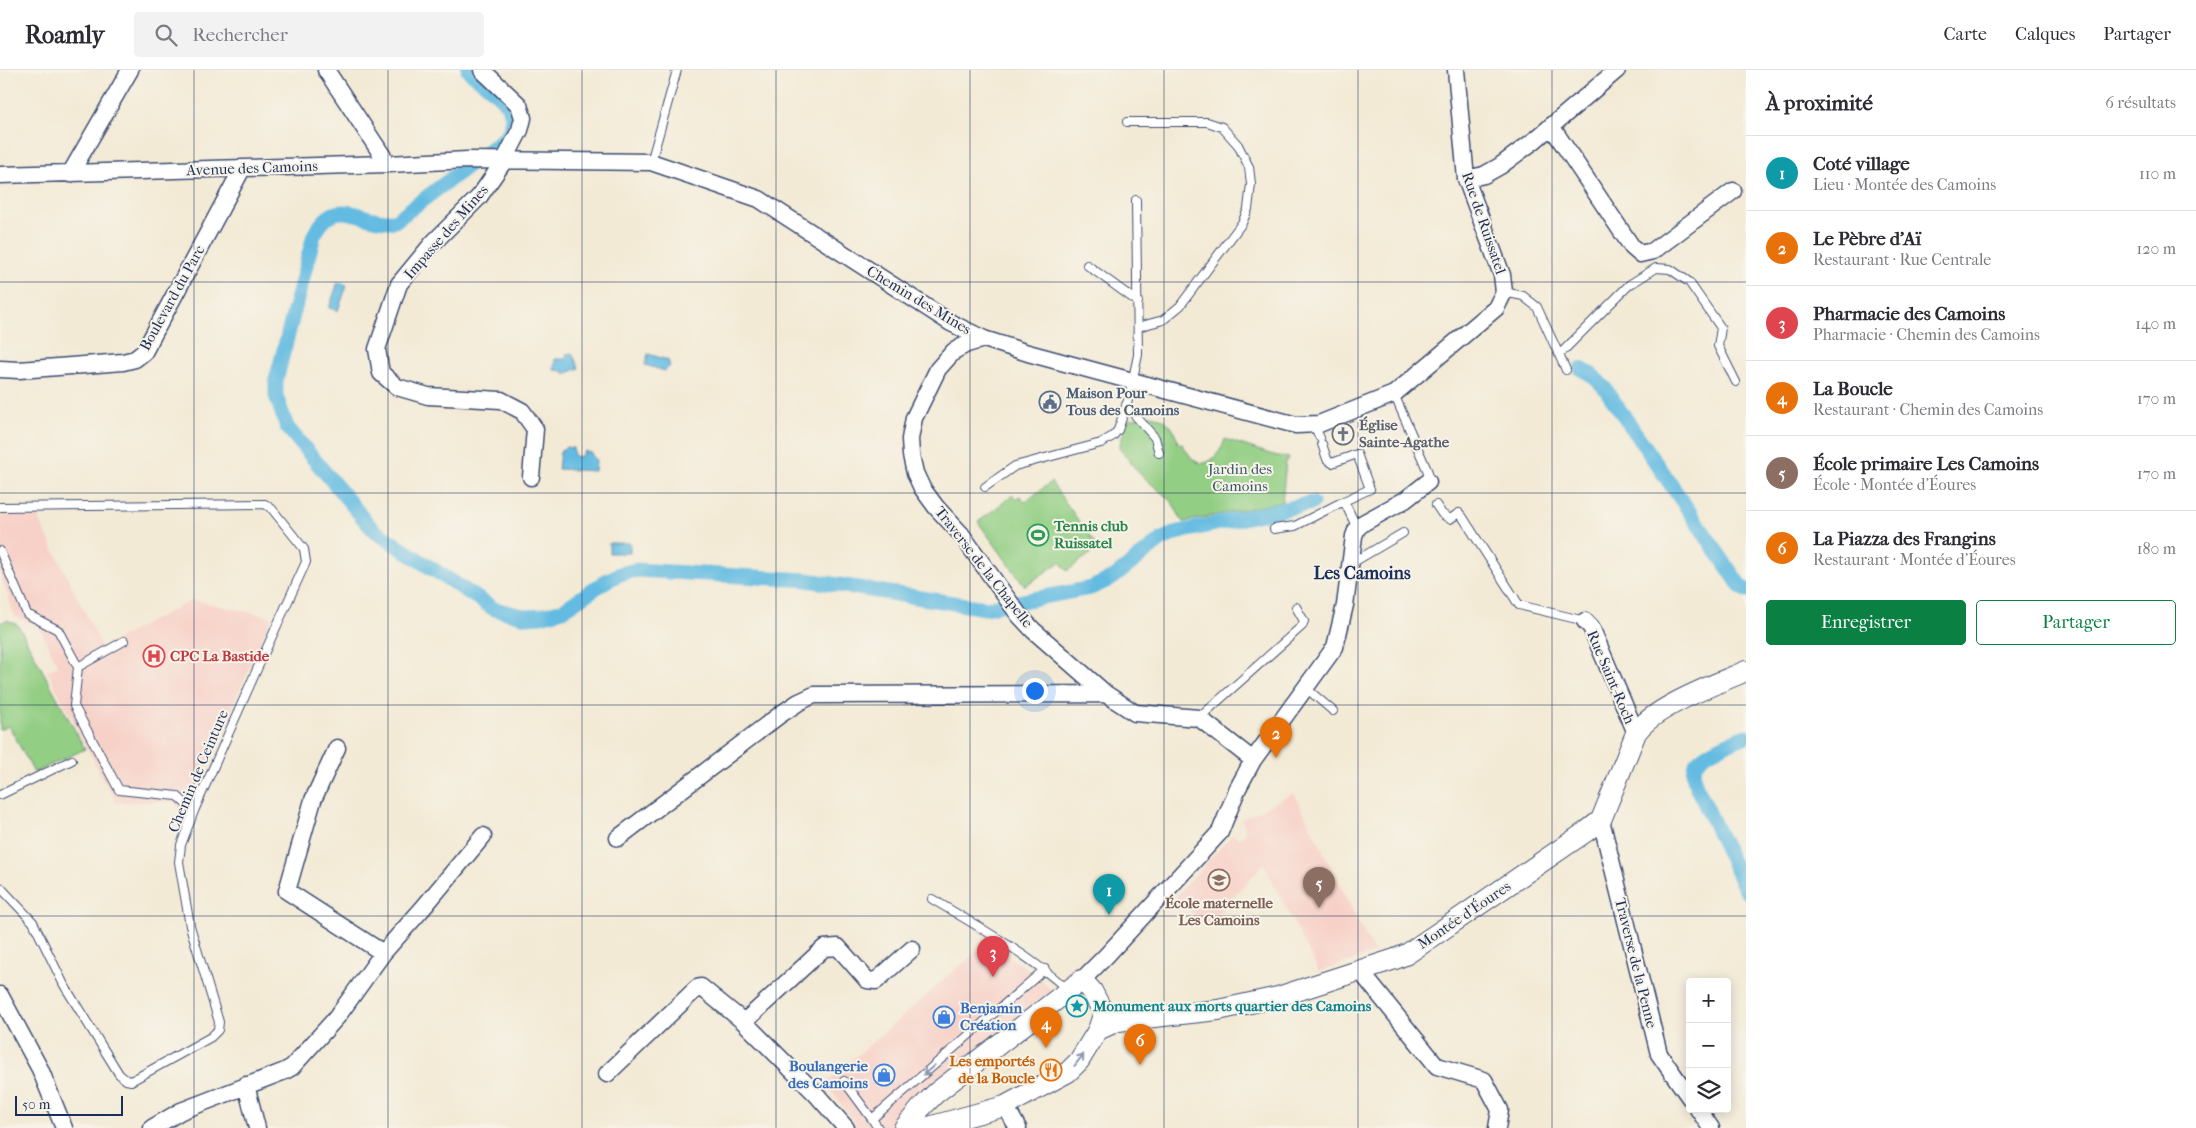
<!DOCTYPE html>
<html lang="fr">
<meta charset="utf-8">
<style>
:root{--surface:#fff;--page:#f2f2f3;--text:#2b2b33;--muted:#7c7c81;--line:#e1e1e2;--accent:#0b8043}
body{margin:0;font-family:"IM FELL French Canon",serif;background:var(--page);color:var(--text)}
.controls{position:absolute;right:15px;bottom:15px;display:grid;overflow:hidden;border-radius:5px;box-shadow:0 2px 12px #0003}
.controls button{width:45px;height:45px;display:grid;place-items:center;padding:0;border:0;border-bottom:1px solid var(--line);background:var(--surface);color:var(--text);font:25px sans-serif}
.scale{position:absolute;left:15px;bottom:12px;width:108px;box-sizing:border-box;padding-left:5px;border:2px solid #1b2f5e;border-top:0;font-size:14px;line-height:18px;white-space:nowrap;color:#1b2f5e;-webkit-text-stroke:4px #f7f3e8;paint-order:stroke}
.you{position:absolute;left:1034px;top:620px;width:18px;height:18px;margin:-12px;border:4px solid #fff;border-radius:50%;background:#1a73e8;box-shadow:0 0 0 8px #1a73e833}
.badge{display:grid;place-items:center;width:32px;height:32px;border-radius:50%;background:var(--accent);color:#fff;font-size:16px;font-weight:700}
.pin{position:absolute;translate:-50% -41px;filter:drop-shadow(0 1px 2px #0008)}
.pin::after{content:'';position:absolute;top:26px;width:18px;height:15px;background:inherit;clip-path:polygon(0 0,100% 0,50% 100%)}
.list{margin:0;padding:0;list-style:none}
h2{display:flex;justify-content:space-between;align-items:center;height:65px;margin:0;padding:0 20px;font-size:21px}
h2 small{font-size:16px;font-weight:400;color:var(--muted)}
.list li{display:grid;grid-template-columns:32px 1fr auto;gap:15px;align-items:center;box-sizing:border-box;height:75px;padding:0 20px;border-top:1px solid var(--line)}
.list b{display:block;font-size:19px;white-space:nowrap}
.list p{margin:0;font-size:16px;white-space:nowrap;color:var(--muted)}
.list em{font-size:16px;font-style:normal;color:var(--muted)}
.actions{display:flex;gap:10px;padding:15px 20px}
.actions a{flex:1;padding:11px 0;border:1px solid var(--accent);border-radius:5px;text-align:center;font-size:18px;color:var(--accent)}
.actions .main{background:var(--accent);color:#fff}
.icon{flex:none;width:28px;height:28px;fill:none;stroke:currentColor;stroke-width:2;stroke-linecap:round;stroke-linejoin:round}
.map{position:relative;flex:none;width:1746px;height:1058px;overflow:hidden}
header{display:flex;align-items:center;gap:30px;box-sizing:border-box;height:70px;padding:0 25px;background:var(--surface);border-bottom:1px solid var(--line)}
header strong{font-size:24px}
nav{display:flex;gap:28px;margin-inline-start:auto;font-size:18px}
.search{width:350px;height:45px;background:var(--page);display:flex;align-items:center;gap:12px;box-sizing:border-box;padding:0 18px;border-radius:5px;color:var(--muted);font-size:19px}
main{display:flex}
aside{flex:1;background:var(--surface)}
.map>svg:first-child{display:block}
.built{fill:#f7d1c8}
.green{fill:#92ce83;stroke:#567e70}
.water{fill:#64bbe1;stroke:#4075a0}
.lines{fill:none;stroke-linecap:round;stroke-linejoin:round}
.canal{stroke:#64bbe1;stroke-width:15}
.service-casing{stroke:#3b4b70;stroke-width:10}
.minor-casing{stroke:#3b4b70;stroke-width:19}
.tertiary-casing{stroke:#3b4b70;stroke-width:22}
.service{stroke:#fff;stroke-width:8}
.minor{stroke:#fff;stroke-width:16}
.tertiary{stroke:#fff;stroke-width:20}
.oneway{stroke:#8d97ae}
.grid{fill:none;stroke:#1b2f5e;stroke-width:1;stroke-opacity:0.55}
.labels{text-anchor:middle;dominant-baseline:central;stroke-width:4;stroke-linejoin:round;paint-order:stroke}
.street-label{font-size:15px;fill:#1b2f5e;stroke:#f7f3e8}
.service-label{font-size:15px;font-weight:bold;fill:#4e5e75;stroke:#f7f3e8;text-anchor:start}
.worship-label{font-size:15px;font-weight:bold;fill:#5b616d;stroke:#f7f3e8;text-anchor:start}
.park-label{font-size:15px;fill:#395767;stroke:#f7f3e8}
.leisure-label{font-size:15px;font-weight:bold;fill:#27864d;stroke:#f7f3e8;text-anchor:start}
.health-label{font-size:15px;font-weight:bold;fill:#be3a42;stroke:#f7f3e8;text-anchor:start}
.education-label{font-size:15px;font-weight:bold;fill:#785e54;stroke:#f7f3e8}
.culture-label{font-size:15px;font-weight:bold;fill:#0d838f;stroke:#f7f3e8;text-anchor:start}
.shop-label{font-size:15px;font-weight:bold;fill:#366cbe;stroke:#f7f3e8;text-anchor:start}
.food-label{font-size:15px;font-weight:bold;fill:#c56008;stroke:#f7f3e8;text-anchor:end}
.quarter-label{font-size:18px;font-weight:bold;fill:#1b2f5e;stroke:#f7f3e8}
</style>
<header>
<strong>Roamly</strong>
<div class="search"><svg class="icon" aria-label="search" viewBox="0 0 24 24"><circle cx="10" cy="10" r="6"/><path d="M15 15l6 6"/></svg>Rechercher</div>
<nav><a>Carte</a><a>Calques</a><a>Partager</a></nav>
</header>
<main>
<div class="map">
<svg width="1746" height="1058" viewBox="0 0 1746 1058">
<rect width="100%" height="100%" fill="#f7f3e8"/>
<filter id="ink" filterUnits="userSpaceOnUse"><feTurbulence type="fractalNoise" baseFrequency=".02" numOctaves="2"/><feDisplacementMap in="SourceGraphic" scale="10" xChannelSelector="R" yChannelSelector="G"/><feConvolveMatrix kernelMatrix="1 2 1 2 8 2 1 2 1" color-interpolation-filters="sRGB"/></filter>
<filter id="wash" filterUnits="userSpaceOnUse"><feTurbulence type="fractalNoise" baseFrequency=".0096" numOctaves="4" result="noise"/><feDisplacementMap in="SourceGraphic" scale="20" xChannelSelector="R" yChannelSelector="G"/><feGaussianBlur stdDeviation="1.12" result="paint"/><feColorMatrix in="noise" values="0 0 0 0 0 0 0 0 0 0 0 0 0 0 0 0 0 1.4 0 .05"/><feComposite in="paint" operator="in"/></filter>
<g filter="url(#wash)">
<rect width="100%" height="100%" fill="#f3ead5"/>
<!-- built -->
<path class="built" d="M36 443 102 577 192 530 272 547 196 720 182 742 172 731 116 733 47 601 58 596 39 556 15 547 0 503V468L3 467 0 458V444Z
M1294 723 1374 883 1319 902 1264 794 1206 856 1175 827 1233 764 1239 769 1245 764V756L1241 750Z
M987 872 1038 906 1051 921 932 1016 894 1058H858L826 1013Z"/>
<!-- green -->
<path class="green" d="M1151 345C1167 348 1175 358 1178 373L1182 374C1186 379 1189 386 1194 390 1207 401 1222 381 1225 369L1273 385 1289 388 1286 392 1282 432 1183 452 1171 431 1139 403 1119 378 1127 350Z
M1051 412 1098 478 1067 501 1060 492 1025 516 978 452 1013 425 1015 429 1020 426 1025 432Z
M7 550 18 555 85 679 34 703 9 656 0 660V553Z"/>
<!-- water -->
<path class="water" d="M338 212 347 215 338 241 329 238Z
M572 283 579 298 565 304 563 301 554 300 555 289H567L566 284Z
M648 284 668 290 670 296 665 301 645 295Z
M566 377 573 378 574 386 580 387 584 381 591 383 596 391 595 401 558 399 560 382Z
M609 473H630V483H609Z"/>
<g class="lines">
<!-- canal -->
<path class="canal" d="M468 0C488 17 528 38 506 67L395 151C358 154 339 121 314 165L276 310V326L287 357 368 454 376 462 494 539 527 547 541 546 563 540 606 511 620 504 636 500 807 510 985 538 1091 518 1113 508 1162 469 1179 462 1312 433
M1581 299 1592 305 1604 317 1741 517 1746 520
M1746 666C1732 672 1700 682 1694 697 1692 702 1694 708 1695 713L1746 821"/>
</g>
</g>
<g filter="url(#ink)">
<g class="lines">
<!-- service casing -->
<g class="service-casing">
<path id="service" d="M1127 52H1207L1222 57 1238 75 1249 97 1251 114 1248 139 1242 153 1180 236 1163 250 1138 257
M651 92 677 0
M1087 195 1138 232
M1504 222 1523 226 1537 237 1566 300
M1560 284 1629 215 1656 198 1670 199 1689 212 1721 258 1718 276 1736 312
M1394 324 1428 402V412
M1126 335 1155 368 1159 383
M1314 355 1320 368
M1322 374 1327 389 1332 393 1357 384 1370 419 1344 431 1357 458
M985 417 1015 396 1101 373 1113 366 1118 360 1129 327 1138 285 1136 130
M1436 435 1442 444 1450 449 1459 443 1462 446 1519 535 1585 551
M0 437 265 434 272 439 304 479 306 492 258 597 194 741 181 775 179 792 190 856 219 952 218 960 211 967 131 1011 126 1010 119 1004 64 915 33 852 0 817
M1274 459 1295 456 1344 431
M0 481 27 544 58 560 78 597 74 636 119 720 177 726 194 741
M1352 493 1403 463
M78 597 124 571
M1306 618 1333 641
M1199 648 1302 556 1304 551 1296 537
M0 725 72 690
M932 829C979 857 1026 883 1067 919
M844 1011 872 1049
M878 1058 872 1049 1045 899"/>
</g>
<!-- minor casing -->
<g class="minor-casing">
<path id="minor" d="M326 0 388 94
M482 0 519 35 523 48 520 60 504 91 479 127 432 174 399 214 377 279 381 303 397 317 428 326 501 330 522 341 535 359 531 407
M1551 56 1632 177 1640 184 1653 181 1733 121
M70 104 130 0
M0 105 388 94 468 90 651 92 759 129 951 253 984 269 1028 283 1296 355 1319 354 1394 324 1496 238 1504 222 1502 205 1466 109 1456 0
M1466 109 1484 105 1500 96 1535 70 1617 0
M984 269 967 274 954 281 938 299 914 348 910 369 911 385 915 403 922 418 936 437 961 464 1019 545 1033 560 1106 624 1135 643 1199 648 1253 690
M0 299 19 300 123 292 135 289 144 282 242 99
M1585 551 1591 557 1636 663
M1601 750 1659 984 1690 1028
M618 768 781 644 799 632 814 625 1106 624
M383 883 423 838 483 766
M1361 902 1437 996 1484 1010 1500 1040 1497 1058
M1082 910 1106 886 1220 762 1238 718 1253 690 1335 577 1345 535 1354 466 1357 458 1363 453 1405 430 1428 412
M0 925 40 999 64 1058
M744 952 824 878 838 877 867 910 876 911 912 879
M607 1004 697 918 701 917 744 952 815 1023 846 1058
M246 1015 257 1058
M1005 1036 1018 1058
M1698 1039 1711 1058
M152 1058 181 1041 285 1001 292 997 337 947 383 883 287 821 313 730 337 678"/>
</g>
<!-- tertiary casing -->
<g class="tertiary-casing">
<path id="tertiary" d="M1098 960 1118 951 1218 940 1278 927 1395 889 1407 884 1587 761 1601 750 1636 663C1653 637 1716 614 1746 601
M904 1058 921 1038 936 1023 1082 910 1092 921 1104 944 1118 951
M925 1058 1005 1036 1068 1002 1079 991 1098 960 1102 948"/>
</g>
<!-- service -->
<use href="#service" class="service"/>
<!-- minor -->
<use href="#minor" class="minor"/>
<!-- tertiary -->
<use href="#tertiary" class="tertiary"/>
</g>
<!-- one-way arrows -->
<defs><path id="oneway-shaft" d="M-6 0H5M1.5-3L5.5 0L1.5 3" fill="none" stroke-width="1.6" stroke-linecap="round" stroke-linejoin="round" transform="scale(1.25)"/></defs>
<g class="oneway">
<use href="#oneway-shaft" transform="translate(1079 990) rotate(-52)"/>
<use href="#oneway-shaft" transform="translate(929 1000) rotate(139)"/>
</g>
</g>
<!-- grid -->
<path class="grid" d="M194 0V1058M388 0V1058M582 0V1058M776 0V1058M970 0V1058M1164 0V1058M1358 0V1058M1552 0V1058M0 212H1746M0 423H1746M0 635H1746M0 846H1746"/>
<!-- icons -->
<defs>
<g id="civic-ring" transform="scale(1.125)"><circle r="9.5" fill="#f7f3e8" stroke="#5c6f8a" stroke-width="1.5"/><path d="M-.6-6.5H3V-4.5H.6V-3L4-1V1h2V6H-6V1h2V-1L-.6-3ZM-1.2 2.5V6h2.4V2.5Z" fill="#5c6f8a"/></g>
<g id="church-ring" transform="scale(1.125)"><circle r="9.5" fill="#f7f3e8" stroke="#6b7280" stroke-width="1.5"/><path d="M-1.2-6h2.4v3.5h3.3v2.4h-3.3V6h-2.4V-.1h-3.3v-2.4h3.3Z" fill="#6b7280"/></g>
<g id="stadium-ring" transform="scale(1.125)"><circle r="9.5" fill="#f7f3e8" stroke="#2e9e5b" stroke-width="1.5"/><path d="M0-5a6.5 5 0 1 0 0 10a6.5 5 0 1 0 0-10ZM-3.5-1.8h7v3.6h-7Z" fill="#2e9e5b"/></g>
<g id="hospital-ring" transform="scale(1.125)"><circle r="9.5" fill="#f7f3e8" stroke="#e0444e" stroke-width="1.5"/><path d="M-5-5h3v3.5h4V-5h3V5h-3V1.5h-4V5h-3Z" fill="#e0444e"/></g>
<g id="school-ring" transform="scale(1.125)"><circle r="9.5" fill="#f7f3e8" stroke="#8d6e63" stroke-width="1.5"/><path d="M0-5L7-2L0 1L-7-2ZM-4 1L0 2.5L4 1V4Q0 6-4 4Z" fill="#8d6e63"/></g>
<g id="sight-ring" transform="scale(1.125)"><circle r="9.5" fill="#f7f3e8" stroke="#0f9aa8" stroke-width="1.5"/><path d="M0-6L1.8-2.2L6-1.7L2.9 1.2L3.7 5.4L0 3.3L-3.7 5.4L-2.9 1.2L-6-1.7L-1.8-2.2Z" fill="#0f9aa8"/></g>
<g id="shop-ring" transform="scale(1.125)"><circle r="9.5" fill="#f7f3e8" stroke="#3f7fe0" stroke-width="1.5"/><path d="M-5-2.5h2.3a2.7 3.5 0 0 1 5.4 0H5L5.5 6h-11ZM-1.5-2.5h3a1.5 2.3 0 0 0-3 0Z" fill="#3f7fe0"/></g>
<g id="restaurant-ring" transform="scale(1.125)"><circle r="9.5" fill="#f7f3e8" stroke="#e8710a" stroke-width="1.5"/><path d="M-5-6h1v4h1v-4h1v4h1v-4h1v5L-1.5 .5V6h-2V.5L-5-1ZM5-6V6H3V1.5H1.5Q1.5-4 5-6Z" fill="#e8710a"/></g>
</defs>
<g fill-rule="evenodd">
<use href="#civic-ring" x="1050" y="332"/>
<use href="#church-ring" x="1343" y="364"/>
<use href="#stadium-ring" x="1038" y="465"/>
<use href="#hospital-ring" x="154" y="586"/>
<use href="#school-ring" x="1219" y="810"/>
<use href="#sight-ring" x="1077" y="936"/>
<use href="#shop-ring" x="944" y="947"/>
<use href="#restaurant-ring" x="1051" y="1000"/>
<use href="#shop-ring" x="884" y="1005"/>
</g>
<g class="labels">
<!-- street labels -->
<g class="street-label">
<text transform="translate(252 98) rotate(-2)">Avenue des Camoins</text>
<text transform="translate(1484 153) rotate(71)">Rue de Ruissatel</text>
<text transform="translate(446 162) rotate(-49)">Impasse des Mines</text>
<text transform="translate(172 228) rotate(-61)">Boulevard du Parc</text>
<text transform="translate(919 230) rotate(31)">Chemin des Mines</text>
<text transform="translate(984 497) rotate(52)">Traverse de la Chapelle</text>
<text transform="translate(1611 607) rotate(67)">Rue Saint-Roch</text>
<text transform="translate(198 701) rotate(-67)">Chemin de Ceinture</text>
<text transform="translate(1464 845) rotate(-34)">Montée d'Éoures</text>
<text transform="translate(1636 893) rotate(76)">Traverse de la Penne</text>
</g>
<!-- service labels -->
<g class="service-label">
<text x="1066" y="323">Maison Pour<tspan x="1066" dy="17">Tous des Camoins</tspan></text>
</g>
<!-- worship labels -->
<g class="worship-label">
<text x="1359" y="355">Église<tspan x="1359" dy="17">Sainte-Agathe</tspan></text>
</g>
<!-- park labels -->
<g class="park-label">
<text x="1240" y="399">Jardin des<tspan x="1240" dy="17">Camoins</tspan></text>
</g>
<!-- leisure labels -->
<g class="leisure-label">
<text x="1054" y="456">Tennis club<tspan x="1054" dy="17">Ruissatel</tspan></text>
</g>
<!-- health labels -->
<g class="health-label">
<text x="170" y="586">CPC La Bastide</text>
</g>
<!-- education labels -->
<g class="education-label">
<text x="1219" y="833">École maternelle<tspan x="1219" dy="17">Les Camoins</tspan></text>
</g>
<!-- culture labels -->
<g class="culture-label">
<text x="1093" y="936">Monument aux morts quartier des Camoins</text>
</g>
<!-- shop labels -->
<g class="shop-label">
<text x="960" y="938">Benjamin<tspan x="960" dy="17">Création</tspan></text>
<text x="868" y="996" text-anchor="end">Boulangerie<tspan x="868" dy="17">des Camoins</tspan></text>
</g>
<!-- food labels -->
<g class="food-label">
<text x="1035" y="991">Les emportés<tspan x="1035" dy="17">de la Boucle</tspan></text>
</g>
<!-- quarter labels -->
<g class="quarter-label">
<text x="1362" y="503">Les Camoins</text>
</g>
</g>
</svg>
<div class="controls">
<button>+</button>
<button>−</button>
<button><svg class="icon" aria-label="layers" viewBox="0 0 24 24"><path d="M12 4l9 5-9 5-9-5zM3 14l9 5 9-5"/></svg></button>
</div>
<div class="scale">50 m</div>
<div class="you"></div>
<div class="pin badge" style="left:1109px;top:845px;background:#0f9aa8">1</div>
<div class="pin badge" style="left:1276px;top:688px;background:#e8710a">2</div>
<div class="pin badge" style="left:993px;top:907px;background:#e0444e">3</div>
<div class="pin badge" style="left:1046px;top:978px;background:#e8710a">4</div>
<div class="pin badge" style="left:1319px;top:838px;background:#8d6e63">5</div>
<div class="pin badge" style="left:1140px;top:995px;background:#e8710a">6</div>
</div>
<aside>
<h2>À proximité<small>6 résultats</small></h2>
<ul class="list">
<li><span class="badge" style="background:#0f9aa8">1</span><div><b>Coté village</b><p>Lieu · Montée des Camoins</p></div><em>110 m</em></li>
<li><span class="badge" style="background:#e8710a">2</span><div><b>Le Pèbre d'Aï</b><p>Restaurant · Rue Centrale</p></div><em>120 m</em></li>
<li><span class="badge" style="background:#e0444e">3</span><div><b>Pharmacie des Camoins</b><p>Pharmacie · Chemin des Camoins</p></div><em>140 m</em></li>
<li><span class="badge" style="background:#e8710a">4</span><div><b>La Boucle</b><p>Restaurant · Chemin des Camoins</p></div><em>170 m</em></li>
<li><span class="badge" style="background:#8d6e63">5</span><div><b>École primaire Les Camoins</b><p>École · Montée d'Éoures</p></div><em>170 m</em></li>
<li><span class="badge" style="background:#e8710a">6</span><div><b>La Piazza des Frangins</b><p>Restaurant · Montée d'Éoures</p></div><em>180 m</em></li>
</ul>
<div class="actions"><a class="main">Enregistrer</a><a>Partager</a></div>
</aside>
</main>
